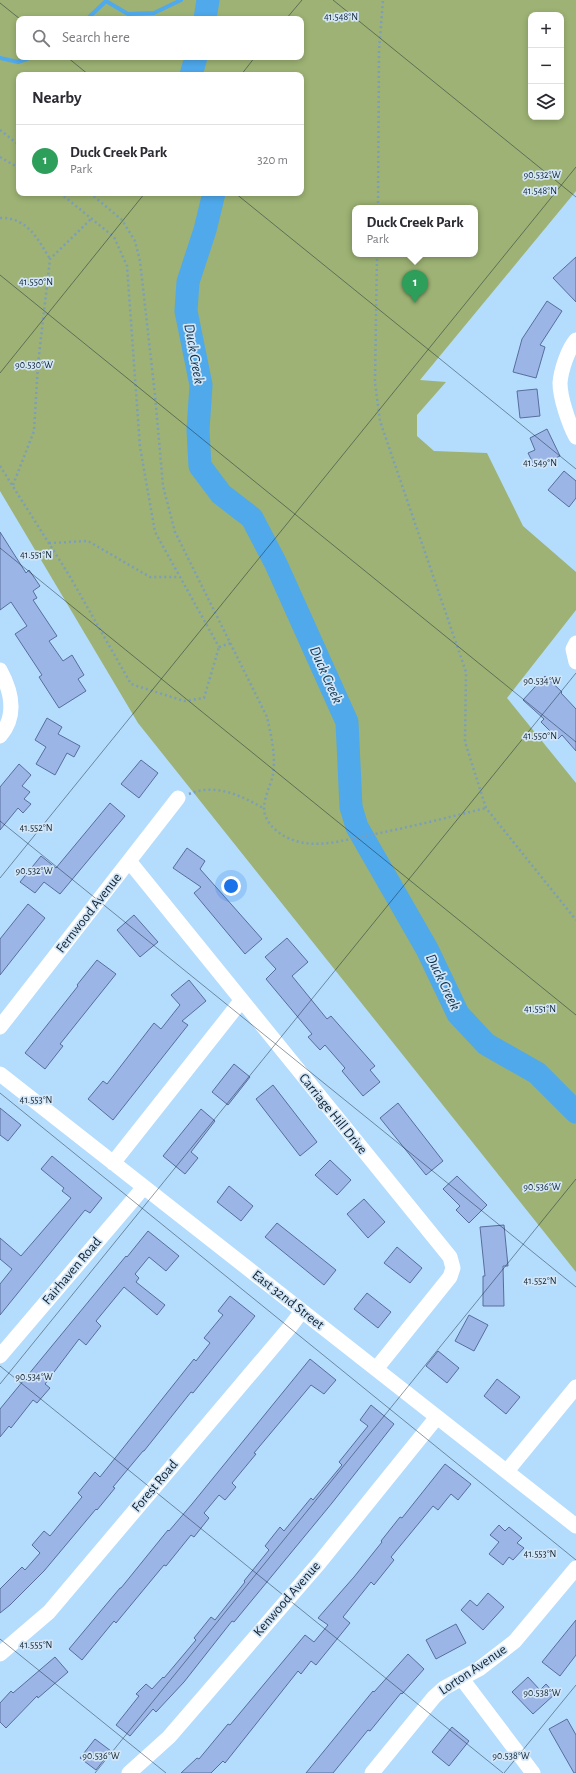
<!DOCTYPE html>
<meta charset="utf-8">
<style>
:root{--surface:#fff;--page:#f7f7f7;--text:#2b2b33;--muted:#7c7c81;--line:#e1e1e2;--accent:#111827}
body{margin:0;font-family:"Alegreya Sans",sans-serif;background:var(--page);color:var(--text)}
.controls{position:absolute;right:12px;top:12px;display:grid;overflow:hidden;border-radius:8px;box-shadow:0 2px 6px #0003}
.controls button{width:36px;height:36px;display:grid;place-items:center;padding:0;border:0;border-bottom:1px solid var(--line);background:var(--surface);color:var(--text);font:20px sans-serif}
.you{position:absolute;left:231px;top:886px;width:14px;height:14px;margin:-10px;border:3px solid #fff;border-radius:50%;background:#1a73e8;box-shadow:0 0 0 6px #1a73e833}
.badge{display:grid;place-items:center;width:26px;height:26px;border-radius:50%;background:var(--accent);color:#fff;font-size:13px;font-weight:700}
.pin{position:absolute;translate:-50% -33px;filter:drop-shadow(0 1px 2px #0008)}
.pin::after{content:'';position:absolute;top:21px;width:14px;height:12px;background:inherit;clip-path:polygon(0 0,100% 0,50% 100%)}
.popup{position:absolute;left:352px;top:205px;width:126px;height:52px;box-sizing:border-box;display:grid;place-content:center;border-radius:8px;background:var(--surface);filter:drop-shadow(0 1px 3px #0005);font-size:13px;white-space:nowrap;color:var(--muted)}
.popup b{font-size:15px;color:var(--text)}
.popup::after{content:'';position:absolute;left:50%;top:100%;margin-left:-8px;border:8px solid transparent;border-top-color:var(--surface)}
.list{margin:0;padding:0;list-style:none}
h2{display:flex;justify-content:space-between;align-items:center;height:52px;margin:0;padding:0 16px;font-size:17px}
h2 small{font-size:13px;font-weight:400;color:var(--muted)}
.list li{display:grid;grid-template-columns:26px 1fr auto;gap:12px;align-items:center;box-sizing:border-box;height:72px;padding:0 16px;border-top:1px solid var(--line)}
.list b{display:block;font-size:15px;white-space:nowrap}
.list p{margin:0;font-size:13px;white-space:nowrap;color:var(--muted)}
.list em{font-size:13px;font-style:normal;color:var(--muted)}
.icon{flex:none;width:22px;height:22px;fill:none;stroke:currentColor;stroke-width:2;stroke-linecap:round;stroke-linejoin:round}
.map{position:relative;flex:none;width:576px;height:1773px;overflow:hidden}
.search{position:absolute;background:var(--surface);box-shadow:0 2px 6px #0003;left:16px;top:16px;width:288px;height:44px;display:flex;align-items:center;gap:10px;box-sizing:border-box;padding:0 14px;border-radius:8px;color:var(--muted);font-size:15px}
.panel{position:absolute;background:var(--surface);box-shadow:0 2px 6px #0003;left:16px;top:72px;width:288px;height:124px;border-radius:8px}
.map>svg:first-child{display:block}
.green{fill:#9db274;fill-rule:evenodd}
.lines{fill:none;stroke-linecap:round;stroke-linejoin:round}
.stream{stroke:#4fa9eb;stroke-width:4}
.river{stroke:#4fa9eb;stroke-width:23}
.building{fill:#9bb5e7;stroke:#576e9c}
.path{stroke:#7d9eb9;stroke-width:2.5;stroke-dasharray:2 3;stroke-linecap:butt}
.minor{stroke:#fff;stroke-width:15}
.ticks{fill:none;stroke:#0e2130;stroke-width:1;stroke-opacity:0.45}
.labels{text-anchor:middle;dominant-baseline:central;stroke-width:3.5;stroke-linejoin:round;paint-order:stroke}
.street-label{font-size:14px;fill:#0e2130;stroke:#d3e6f7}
.water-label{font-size:15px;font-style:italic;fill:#0c324d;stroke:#d3e6f7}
.ticks-label{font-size:10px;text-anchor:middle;fill:#0e2130;stroke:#d3e6f7;stroke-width:3.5;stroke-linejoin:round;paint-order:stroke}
</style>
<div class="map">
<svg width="576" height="1773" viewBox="0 0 576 1773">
<rect width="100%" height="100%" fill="#b4dcfd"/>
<!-- green -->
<path class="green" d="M0 0H576V191L420 380 446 382 417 415V436L434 451 487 453 523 526 576 572V610L507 698 576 783V1272L138 723 0 491ZM531 15H561V117H531ZM19 19H301V57H19ZM19 75H301V193H19ZM355 208H475V254H355Z"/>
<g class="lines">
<!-- stream -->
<path class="stream" d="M87 19 106 1 128 14 154 13 181 0
M0 58 18 62 32 57"/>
<!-- river -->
<path class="river" d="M205 19 208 0
M191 75 196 57
M214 193 205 230 188 282 186 311 201 385 198 430 200 466 221 494 252 518 276 564 347 722 351 807 357 827 427 949 458 1014 486 1044 537 1073 576 1112"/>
</g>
<!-- building -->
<path class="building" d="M576 257V302L553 278Z
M547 301 562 311 540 345 545 347 536 378 513 372 522 339Z
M537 389 540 416 520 418 517 391Z
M547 429 560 456 535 467 528 453 535 450 530 438Z
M564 471 576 481V498L569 507 548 490Z
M0 532 26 573 29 570 40 586 33 591 37 598 33 600 57 636 49 641 63 661 72 655 84 675 78 679 86 691 59 708 39 677 42 675 15 634 27 626 11 602 0 610Z
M545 676 562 692 561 693 576 709V751L562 735 558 739 541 722 544 719 523 700Z
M47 718 62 727 58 734 80 746 74 757 67 753 55 775 36 764 46 747 35 740Z
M141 760 158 773 139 798 121 784Z
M19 764 31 775 22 786 30 792 24 799 31 804 23 813 18 808 0 830V787Z
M110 803 125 816 60 894 44 882 35 893 20 882 41 856 56 868Z
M187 848 205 861 200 869 262 939 245 954 194 893 201 887 173 868Z
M28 904 45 918 0 975V939Z
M134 915 158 942 140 957 117 930Z
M287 938 308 962 292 976 327 1019 331 1016 375 1066 370 1070 380 1082 363 1096 342 1071 345 1068 325 1045 320 1050 308 1037 312 1034 266 979 276 969 265 957Z
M97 960 116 974 60 1044 63 1046 45 1069 25 1053 78 986 77 985Z
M189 980 206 1001 182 1021 188 1025 113 1120 88 1099 103 1081 107 1084 154 1023 161 1029 180 1005 171 995Z
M234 1064 250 1077 228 1105 212 1092Z
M273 1085 317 1142 300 1156 256 1099Z
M398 1103 443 1161 426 1175 380 1118Z
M0 1108 21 1125 8 1141 0 1135Z
M201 1109 215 1121 191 1152 198 1158 185 1174 163 1156Z
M52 1156 102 1198 90 1213 85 1210 0 1315V1284L12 1269 0 1259V1238L21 1256 71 1198 62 1191 64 1188 41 1169Z
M330 1160 351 1180 337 1195 315 1175Z
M457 1176 487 1205 469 1223 456 1210 460 1206 443 1189Z
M229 1186 253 1206 241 1221 217 1202Z
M364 1199 385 1222 368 1238 347 1214Z
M277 1223 336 1270 324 1285 265 1237Z
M504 1225 508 1266H503L504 1306H483V1276H485L480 1227Z
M148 1231 179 1256 166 1271 149 1257 135 1274 139 1278 136 1282 165 1305 157 1315 124 1287 96 1321 101 1326 86 1345 79 1339 45 1384 50 1388 37 1403 33 1400 11 1428 9 1426 0 1437V1409L126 1256 127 1257Z
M397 1247 422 1268 410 1283 384 1263Z
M367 1293 391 1312 378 1328 354 1309Z
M230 1296 255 1316 193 1393 191 1392 144 1451H143L113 1487 115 1488 97 1510 96 1509 44 1571 10 1605 0 1613V1589L22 1567 25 1570 40 1553 32 1545 44 1531 50 1536 82 1497 78 1493 95 1472 100 1477 194 1359 196 1361 210 1343 204 1338 223 1315 218 1311Z
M469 1315 488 1325 474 1351 455 1341Z
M438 1351 459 1368 447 1383 426 1366Z
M310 1359 336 1380 324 1394 311 1385 254 1453 256 1454 232 1483 236 1487 225 1500 219 1495 204 1513 209 1518 194 1537 191 1535 166 1566 164 1565 116 1623 114 1621 82 1660 69 1649 120 1588H121L168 1530 169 1531 192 1504Z
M497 1379 520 1397 506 1414 484 1396Z
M371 1405 394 1424 332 1503 234 1622 232 1621 184 1682 156 1712 153 1709 130 1736 116 1725 139 1696 136 1694 146 1684 152 1689 163 1677 164 1678 196 1640 194 1638 211 1617 215 1620 245 1582 244 1581 269 1550 265 1546 280 1527 284 1531 311 1498 313 1500 342 1465 339 1462 368 1426 360 1420Z
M445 1464 471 1484 458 1500 451 1494 438 1510 433 1506 391 1557 394 1560 374 1585 371 1582 343 1617 350 1623 316 1665 311 1661 301 1674 298 1671 225 1763 223 1761 211 1773H181L197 1758 199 1759 228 1724 230 1725 305 1635 314 1642 328 1625 318 1618 354 1577 382 1542 381 1541 400 1517 402 1518Z
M499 1525 505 1531 509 1527 522 1538 517 1543 524 1548 513 1560 509 1557 503 1565 489 1554 499 1542 490 1535Z
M488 1593 504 1607 483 1630 461 1610 470 1600 477 1606Z
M576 1620V1655L560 1676 542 1662Z
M456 1624 466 1643 436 1659 426 1640Z
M408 1654 424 1669 402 1694 401 1693 370 1731 368 1730 333 1773H306L373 1691 374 1692Z
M55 1657 68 1672 38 1698 37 1696 6 1728 0 1722V1703L11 1691 13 1693Z
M528 1677 540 1690 546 1684 555 1694 533 1714 512 1692Z
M567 1719 576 1735V1773H574L549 1729Z
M452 1727 469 1741 449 1766 432 1752Z
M95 1739 111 1751 96 1770 80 1758Z"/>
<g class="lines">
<!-- path -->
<path class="path" d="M0 130 19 145
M0 157 19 168
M60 193 114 237 127 266 140 447 155 532 219 647
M90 193 122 220 135 241 140 261 155 395 163 486 175 532 267 717C271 735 276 755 273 774 271 786 261 802 265 815 271 831 289 841 305 843 325 846 345 840 365 836 406 828 446 818 486 808
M378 208 379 50 383 0
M0 218C27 217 38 239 50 259
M377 254 375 383 380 421 466 672 465 742 486 808 576 920
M0 466 69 575 131 684 184 701 204 698 219 647
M13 485 34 431 38 364 50 259 91 219
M49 543 88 541 150 577H179
M219 647 231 643
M189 794C215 783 240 795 263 808"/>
<!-- minor -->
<path class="minor" d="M576 340C568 349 561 370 560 383 560 398 569 424 576 437
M576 643 573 649 576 662
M0 670C12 692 17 716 0 736
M129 861 450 1257 453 1268 450 1277 376 1369
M0 1027 178 798
M0 1074 576 1526
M113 1163 241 1001
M0 1356 144 1187
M507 1471 576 1387
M0 1654 49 1612 290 1327 302 1311
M462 1679 533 1773
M129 1773 169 1737 320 1562 437 1417
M372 1773 434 1697 444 1688 479 1669 515 1641 576 1568"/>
</g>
<!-- ticks -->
<path class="ticks" d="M333 0 576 197M0 3 20 19M286 19 302 0M67 57 89 75M241 75 255 57M235 193 576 469M0 275 576 742M0 373 145 193M0 548 576 1015M0 821 576 1287M0 878 576 167M0 1093 576 1560M0 1366 503 1773M0 1384 576 673M0 1639 166 1773M95 1773 576 1179M504 1773 576 1685"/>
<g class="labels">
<!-- street labels -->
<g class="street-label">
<text transform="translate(89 913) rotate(-52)">Fernwood Avenue</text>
<text transform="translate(333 1114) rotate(51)">Carriage Hill Drive</text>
<text transform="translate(72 1271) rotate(-50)">Fairhaven Road</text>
<text transform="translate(288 1300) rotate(38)">East 32nd Street</text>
<text transform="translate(155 1486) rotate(-50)">Forest Road</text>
<text transform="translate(287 1599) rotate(-49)">Kenwood Avenue</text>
<text transform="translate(473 1670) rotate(-34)">Lorton Avenue</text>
</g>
<!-- water labels -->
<g class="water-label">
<text transform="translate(194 354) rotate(80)">Duck Creek</text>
<text transform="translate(326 675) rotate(66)">Duck Creek</text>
<text transform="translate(443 982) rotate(64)">Duck Creek</text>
</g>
</g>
<g class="ticks-label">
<text x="341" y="20">41.548°N</text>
<text x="542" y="178">90.532°W</text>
<text x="540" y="194">41.548°N</text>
<text x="36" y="285">41.550°N</text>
<text x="34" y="368">90.530°W</text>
<text x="540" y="466">41.549°N</text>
<text x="36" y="558">41.551°N</text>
<text x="542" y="684">90.534°W</text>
<text x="540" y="739">41.550°N</text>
<text x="36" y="831">41.552°N</text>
<text x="34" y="874">90.532°W</text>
<text x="540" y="1012">41.551°N</text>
<text x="36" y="1103">41.553°N</text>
<text x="542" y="1190">90.536°W</text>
<text x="540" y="1284">41.552°N</text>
<text x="34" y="1380">90.534°W</text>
<text x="540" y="1557">41.553°N</text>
<text x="36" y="1648">41.555°N</text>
<text x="542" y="1696">90.538°W</text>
<text x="101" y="1759">90.536°W</text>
<text x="511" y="1759">90.538°W</text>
</g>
</svg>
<div class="controls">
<button>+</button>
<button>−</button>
<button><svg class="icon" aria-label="layers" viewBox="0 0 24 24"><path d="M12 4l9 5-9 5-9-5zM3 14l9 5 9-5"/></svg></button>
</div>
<div class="you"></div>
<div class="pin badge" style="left:415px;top:303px;background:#2e9e5b">1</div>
<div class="popup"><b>Duck Creek Park</b>Park</div>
<div class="search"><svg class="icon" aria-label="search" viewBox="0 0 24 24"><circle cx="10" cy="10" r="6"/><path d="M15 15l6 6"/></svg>Search here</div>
<section class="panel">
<h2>Nearby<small></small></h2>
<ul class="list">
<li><span class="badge" style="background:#2e9e5b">1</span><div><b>Duck Creek Park</b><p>Park</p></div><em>320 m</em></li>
</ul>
</section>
</div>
